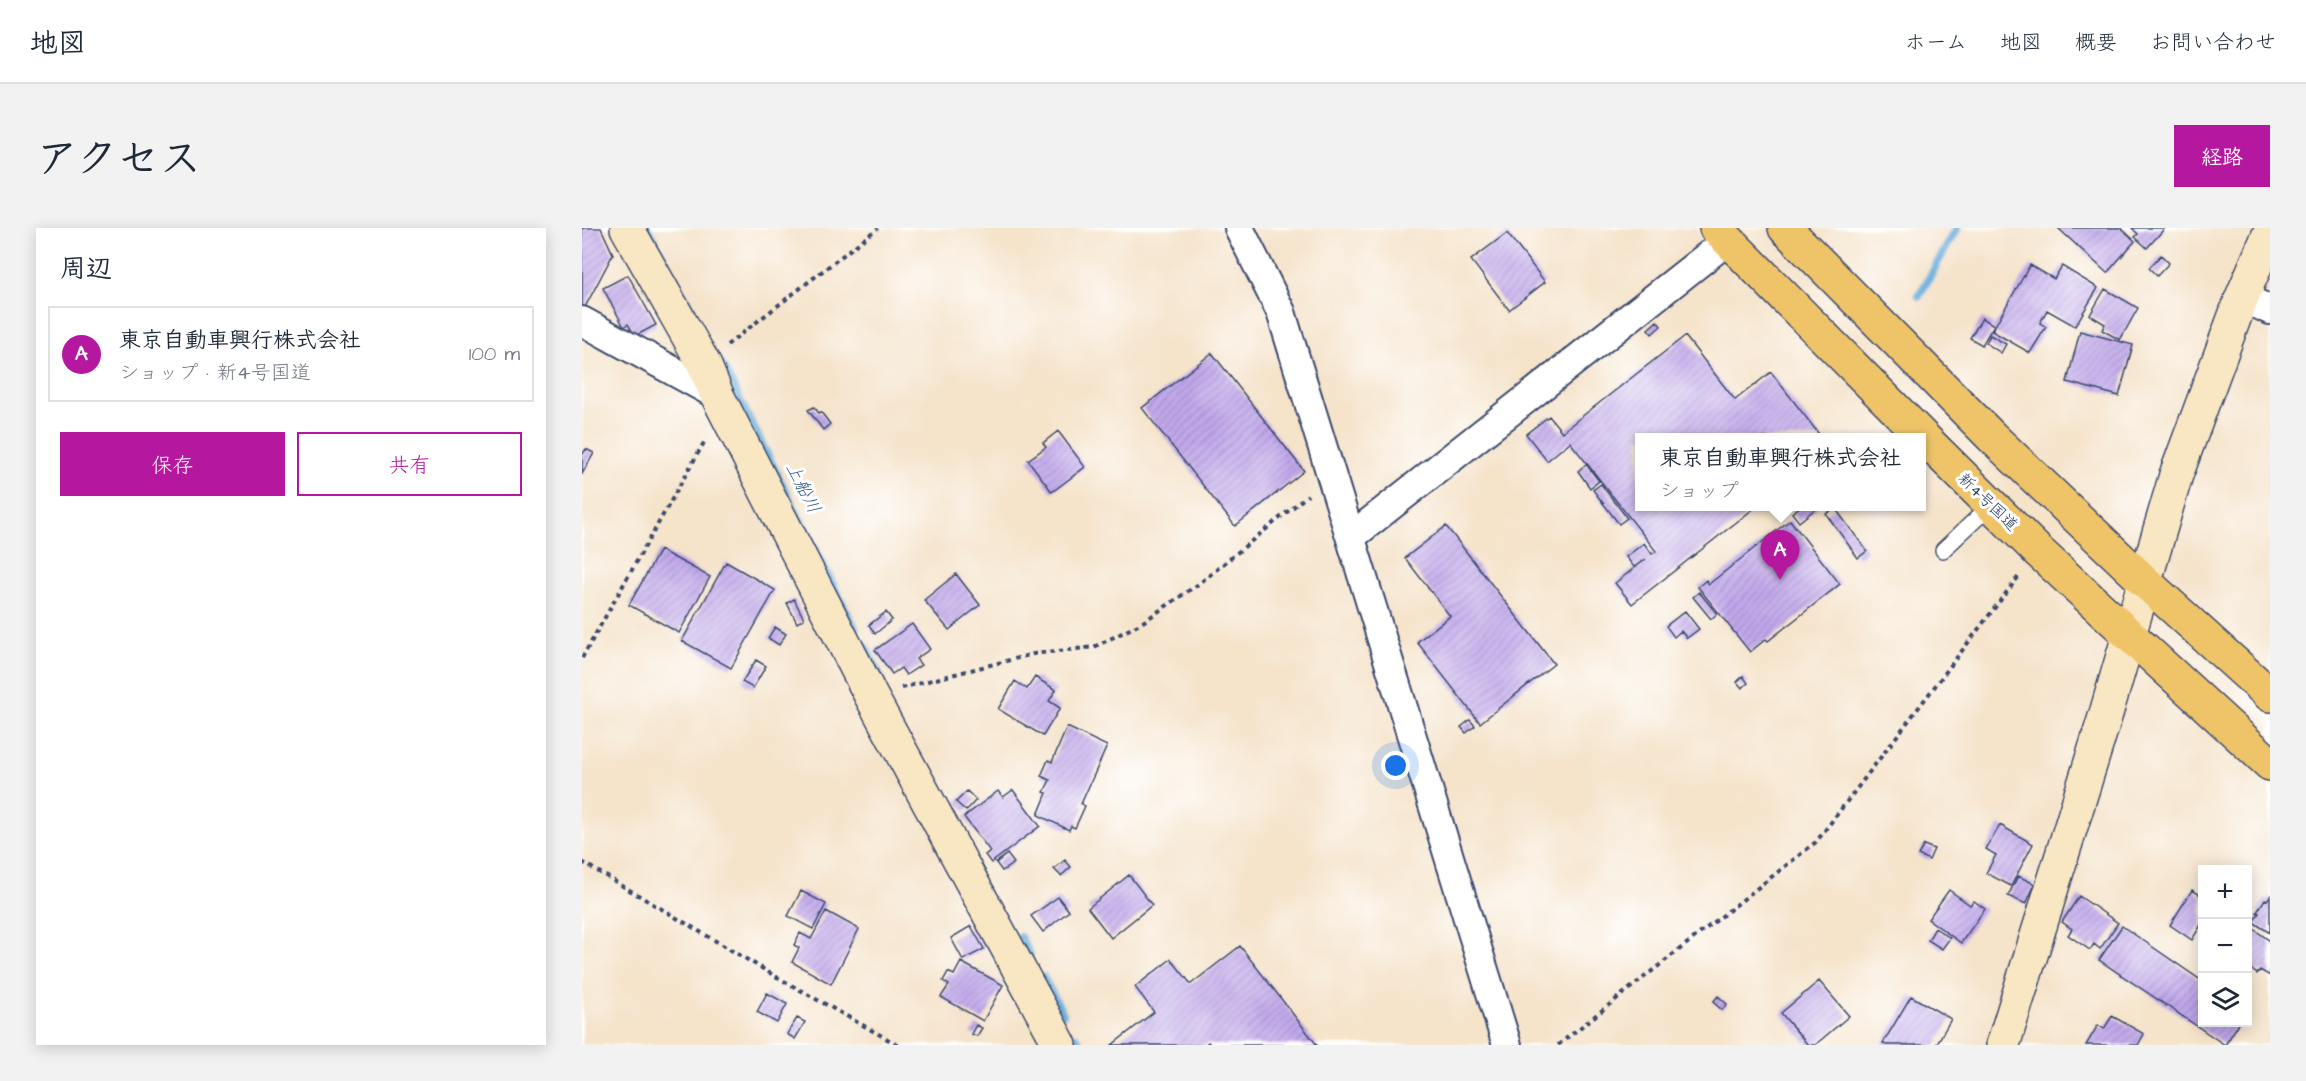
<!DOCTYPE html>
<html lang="ja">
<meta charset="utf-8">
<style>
:root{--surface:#fff;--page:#f2f2f3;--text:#1f2937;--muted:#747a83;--line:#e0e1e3;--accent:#b5179e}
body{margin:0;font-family:"Architects Daughter","Klee One",sans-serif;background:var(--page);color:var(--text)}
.controls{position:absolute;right:18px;bottom:18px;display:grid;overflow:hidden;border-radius:0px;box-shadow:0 3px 15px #0003}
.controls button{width:54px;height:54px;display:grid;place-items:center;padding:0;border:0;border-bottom:2px solid var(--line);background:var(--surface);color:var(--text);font:30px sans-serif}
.you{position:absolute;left:814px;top:538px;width:21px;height:21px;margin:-15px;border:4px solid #fff;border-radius:50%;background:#1a73e8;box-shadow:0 0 0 9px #1a73e833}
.badge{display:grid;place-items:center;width:39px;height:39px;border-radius:50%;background:var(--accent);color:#fff;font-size:20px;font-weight:700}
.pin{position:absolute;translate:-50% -50px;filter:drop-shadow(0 2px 3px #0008)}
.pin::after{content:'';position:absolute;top:32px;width:21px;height:18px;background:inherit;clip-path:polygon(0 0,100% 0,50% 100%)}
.popup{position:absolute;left:1053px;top:205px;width:291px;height:78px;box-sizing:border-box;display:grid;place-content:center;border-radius:0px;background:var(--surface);filter:drop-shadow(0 2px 4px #0005);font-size:20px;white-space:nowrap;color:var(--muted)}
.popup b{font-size:22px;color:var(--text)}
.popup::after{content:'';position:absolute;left:50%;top:100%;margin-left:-12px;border:12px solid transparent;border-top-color:var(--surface)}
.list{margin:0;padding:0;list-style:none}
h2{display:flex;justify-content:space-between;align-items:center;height:78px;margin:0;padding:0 24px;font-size:26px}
h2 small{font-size:20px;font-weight:400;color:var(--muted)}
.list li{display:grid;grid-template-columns:39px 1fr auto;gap:18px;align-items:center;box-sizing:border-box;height:96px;margin:0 12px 12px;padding:0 12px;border:2px solid var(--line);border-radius:0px}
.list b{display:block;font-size:22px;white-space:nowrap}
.list p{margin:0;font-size:20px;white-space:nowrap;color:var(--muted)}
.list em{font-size:20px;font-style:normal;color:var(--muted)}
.actions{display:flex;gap:12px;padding:18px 24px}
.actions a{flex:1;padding:14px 0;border:2px solid var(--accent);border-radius:0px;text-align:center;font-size:21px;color:var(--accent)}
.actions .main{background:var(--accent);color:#fff}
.icon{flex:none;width:33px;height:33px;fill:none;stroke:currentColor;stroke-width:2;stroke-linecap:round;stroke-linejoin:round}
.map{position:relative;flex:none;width:1688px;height:817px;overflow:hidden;border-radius:0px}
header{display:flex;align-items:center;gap:36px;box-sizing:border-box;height:84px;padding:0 30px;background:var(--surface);border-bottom:2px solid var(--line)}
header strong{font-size:28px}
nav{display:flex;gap:33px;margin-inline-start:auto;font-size:21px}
.intro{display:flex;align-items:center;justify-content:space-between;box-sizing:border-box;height:144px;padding:0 36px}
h1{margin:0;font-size:42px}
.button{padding:15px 27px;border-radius:0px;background:var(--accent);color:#fff;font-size:21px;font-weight:700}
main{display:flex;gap:36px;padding:0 36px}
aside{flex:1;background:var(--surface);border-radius:0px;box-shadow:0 3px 15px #0003}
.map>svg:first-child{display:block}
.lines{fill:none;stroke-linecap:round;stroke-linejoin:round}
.stream{stroke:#65acdb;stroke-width:8}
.building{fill:url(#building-hatch)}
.lane-casing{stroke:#3c4a6e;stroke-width:18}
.street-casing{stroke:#3c4a6e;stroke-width:32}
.secondary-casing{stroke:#3c4a6e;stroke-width:36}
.highway-casing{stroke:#3c4a6e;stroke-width:36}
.path{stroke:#3c4a6e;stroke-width:4;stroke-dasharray:4.5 4.5;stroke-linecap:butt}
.lane{stroke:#fff;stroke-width:15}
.street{stroke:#fff;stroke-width:28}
.secondary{stroke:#f9e7c3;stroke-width:33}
.highway{stroke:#efc469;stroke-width:33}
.labels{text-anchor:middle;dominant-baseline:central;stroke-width:6;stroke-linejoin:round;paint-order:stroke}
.street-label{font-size:16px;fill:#1b2f5e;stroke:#fff}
.water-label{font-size:18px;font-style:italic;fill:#355b8a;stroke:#fff}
</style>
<header>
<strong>地図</strong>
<nav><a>ホーム</a><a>地図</a><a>概要</a><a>お問い合わせ</a></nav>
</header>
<div class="intro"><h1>アクセス</h1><a class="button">経路</a></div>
<main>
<aside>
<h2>周辺<small></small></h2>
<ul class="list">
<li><span class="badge">A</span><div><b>東京自動車興行株式会社</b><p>ショップ · 新4号国道</p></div><em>100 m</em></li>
</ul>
<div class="actions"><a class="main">保存</a><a>共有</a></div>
</aside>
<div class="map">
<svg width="1688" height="817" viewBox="0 0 1688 817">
<defs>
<pattern id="building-hatch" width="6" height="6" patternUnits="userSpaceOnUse" patternTransform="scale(1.5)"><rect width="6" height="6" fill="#c2a9ec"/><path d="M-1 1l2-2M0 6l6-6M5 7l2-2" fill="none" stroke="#9d8ac2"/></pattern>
</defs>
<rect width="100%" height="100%" fill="#fff"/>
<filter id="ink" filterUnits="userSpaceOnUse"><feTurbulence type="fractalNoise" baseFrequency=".0167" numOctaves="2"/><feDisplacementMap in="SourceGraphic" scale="12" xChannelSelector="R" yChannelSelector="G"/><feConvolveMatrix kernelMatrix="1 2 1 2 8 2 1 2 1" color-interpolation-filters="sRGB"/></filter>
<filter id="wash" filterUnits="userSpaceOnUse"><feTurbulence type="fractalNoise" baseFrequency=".008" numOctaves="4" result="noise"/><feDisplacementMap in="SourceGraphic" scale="24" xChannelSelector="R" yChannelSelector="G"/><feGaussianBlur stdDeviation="1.35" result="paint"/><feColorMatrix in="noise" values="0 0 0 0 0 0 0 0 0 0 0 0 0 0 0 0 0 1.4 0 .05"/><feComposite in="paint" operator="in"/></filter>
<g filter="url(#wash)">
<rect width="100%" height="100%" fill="#f5e3ca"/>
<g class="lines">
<!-- stream -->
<path class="stream" d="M65 0 108 79
M1337 68 1375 0
M139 135 273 400
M282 416 300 452
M438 709 448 727
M461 749 481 786
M494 809 499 817"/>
</g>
<g id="blocks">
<!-- building -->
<path class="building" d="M0 0H19L31 26 2 81 0 80Z
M1476 0H1539L1553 13 1525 45Z
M1550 0H1583L1565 20 1553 9 1556 6Z
M925 5 963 54 927 82 889 32Z
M1579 27 1587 35 1575 48 1567 40Z
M1448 37 1472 51 1480 38 1516 60 1493 98 1465 82 1458 95 1464 99 1448 125 1410 103Z
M46 47 74 97 53 108 46 96 42 99 21 60Z
M1523 61 1556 80 1538 112 1520 102 1523 96 1508 87Z
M1400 90 1412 97 1400 117 1388 110Z
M1075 93 1079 98 1070 106 1066 101Z
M1498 103 1551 117 1537 168 1485 154Z
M1408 107 1424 116 1419 125 1404 115Z
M1103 108 1153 172 1189 144 1240 210H1057V278H1175L1050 376 1033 355 1064 331 1052 339 1044 329 1062 315 1070 326 1074 323 988 214 965 233 944 206 967 188 980 204Z
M630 125 722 243 653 298 560 180Z
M232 179 237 185 239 184 248 196 241 202 226 182Z
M476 203 503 239 470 264 446 232 464 219 461 215Z
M4 221 12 225 0 246V227Z
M1004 236 1017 253 1008 260 996 243Z
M1019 256 1045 290 1037 296 1011 262Z
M1219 278H1237L1217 294 1210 285Z
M1253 280 1285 323 1276 330 1244 286Z
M1208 292 1258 356 1186 413 1184 411 1168 424 1116 359 1124 352 1127 356Z
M864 298 972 436 898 495 835 414 868 388 823 330Z
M78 322 128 349 97 405 47 377Z
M144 334 193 362 149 440 100 413Z
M374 346 398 377 367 402 342 372Z
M1117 364 1135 386 1129 391 1111 369Z
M212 371 222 391 215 395 205 375Z
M1103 383 1117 401 1105 410 1099 403 1092 409 1084 398Z
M304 384 310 392 293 406 287 397Z
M330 396 348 421 334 431 339 437 324 447 319 440 310 446 293 422Z
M193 399 204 406 197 417 186 410Z
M174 432 184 438 171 460 160 454Z
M1161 448 1166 455 1160 460 1155 454Z
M453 449 474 462 467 473 478 480 461 508 416 481 433 453 445 461Z
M888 492 893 498 884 505 879 499Z
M485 499 525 518 499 576 503 578 493 600 489 598 487 602 456 587 465 565 462 564 468 552 459 548 466 532 470 534Z
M431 562 458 598 409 635 403 627 408 623 382 589 416 563 421 569Z
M385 563 394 572 384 583 374 574Z
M1418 597 1451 616 1429 658 1404 645 1414 627 1404 621Z
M1342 617 1352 621 1347 632 1336 627Z
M425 626 432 635 420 643 414 635Z
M483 632 489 639 479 648 472 641Z
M547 647 570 677 529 710 506 680Z
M1436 648 1453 656 1444 676 1426 668Z
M1367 662 1388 677 1392 673 1403 681 1379 715 1346 691Z
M1610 662 1620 668V695L1610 712 1588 697Z
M219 663 244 676 231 701 206 688Z
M1497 668 1536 695 1518 721 1512 716 1508 722 1486 707 1490 701 1480 694Z
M1688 668V705L1671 694 1677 685 1675 684 1683 671 1685 672Z
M476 669 487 683 461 704 449 688Z
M244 683 277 701 249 756 210 734 217 720 212 717 218 705 229 711Z
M1666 697 1688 713V748L1678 742 1675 746 1666 739Z
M389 698 402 721 381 732 369 710Z
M1540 698 1620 753V794H1658L1643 817 1517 732Z
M1353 700 1368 710 1360 721 1346 712Z
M658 718 735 817H629L626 814 623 817H530L572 784 553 759 589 731 609 756Z
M379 734 421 757 401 793 359 769 367 757 361 753 366 744 372 747Z
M1237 753 1267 788 1233 817H1226L1199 785Z
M185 765 205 776 195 795 175 784Z
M1136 768 1145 776 1140 782 1131 774Z
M1329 768 1369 791 1354 817H1304L1301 815Z
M1530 788 1562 806 1556 817H1504L1516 797 1522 801Z
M215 790 223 794 213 811 205 806Z
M394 797 400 800 395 808 389 806Z"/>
</g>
</g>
<g filter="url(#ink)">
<use href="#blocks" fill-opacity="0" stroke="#3c4a6e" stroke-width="1.5"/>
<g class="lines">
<!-- lane casing -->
<g class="lane-casing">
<path id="lane" d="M1361 322 1409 277"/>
</g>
<!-- street casing -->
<g class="street-casing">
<path id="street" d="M657 0 699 84 925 817
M1660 69 1688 82
M0 93 135 167
M769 309 1146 12"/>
</g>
<!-- secondary casing -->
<g class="secondary-casing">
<path id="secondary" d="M45 0 122 136 135 167 289 468 478 817
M1421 817 1523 489 1594 247 1660 69 1688 4"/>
</g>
<!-- highway casing -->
<g class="highway-casing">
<path id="highway" d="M1134 0 1352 220 1457 324 1688 536
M1203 0 1410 209 1562 353 1688 467"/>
</g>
<!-- path -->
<path class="path" d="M145 117 296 0
M0 430 124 211
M319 460 451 426 512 419 558 396 618 355 726 267
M0 634 193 748 316 817
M976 817 1234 614 1437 348"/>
<!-- lane -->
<use href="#lane" class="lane"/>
<!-- street -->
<use href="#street" class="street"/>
<!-- secondary -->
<use href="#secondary" class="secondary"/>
<!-- highway -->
<use href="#highway" class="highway"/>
</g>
</g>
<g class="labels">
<!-- street labels -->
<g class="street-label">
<text transform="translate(1406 274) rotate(44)">新4号国道</text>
</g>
<!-- water labels -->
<g class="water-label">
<text transform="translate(221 260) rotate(63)">上船川</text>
</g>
</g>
</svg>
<div class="controls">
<button>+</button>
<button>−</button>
<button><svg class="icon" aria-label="layers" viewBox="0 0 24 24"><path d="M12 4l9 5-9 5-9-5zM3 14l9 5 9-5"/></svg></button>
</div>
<div class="you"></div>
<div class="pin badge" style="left:1198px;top:352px">A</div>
<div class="popup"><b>東京自動車興行株式会社</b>ショップ</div>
</div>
</main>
